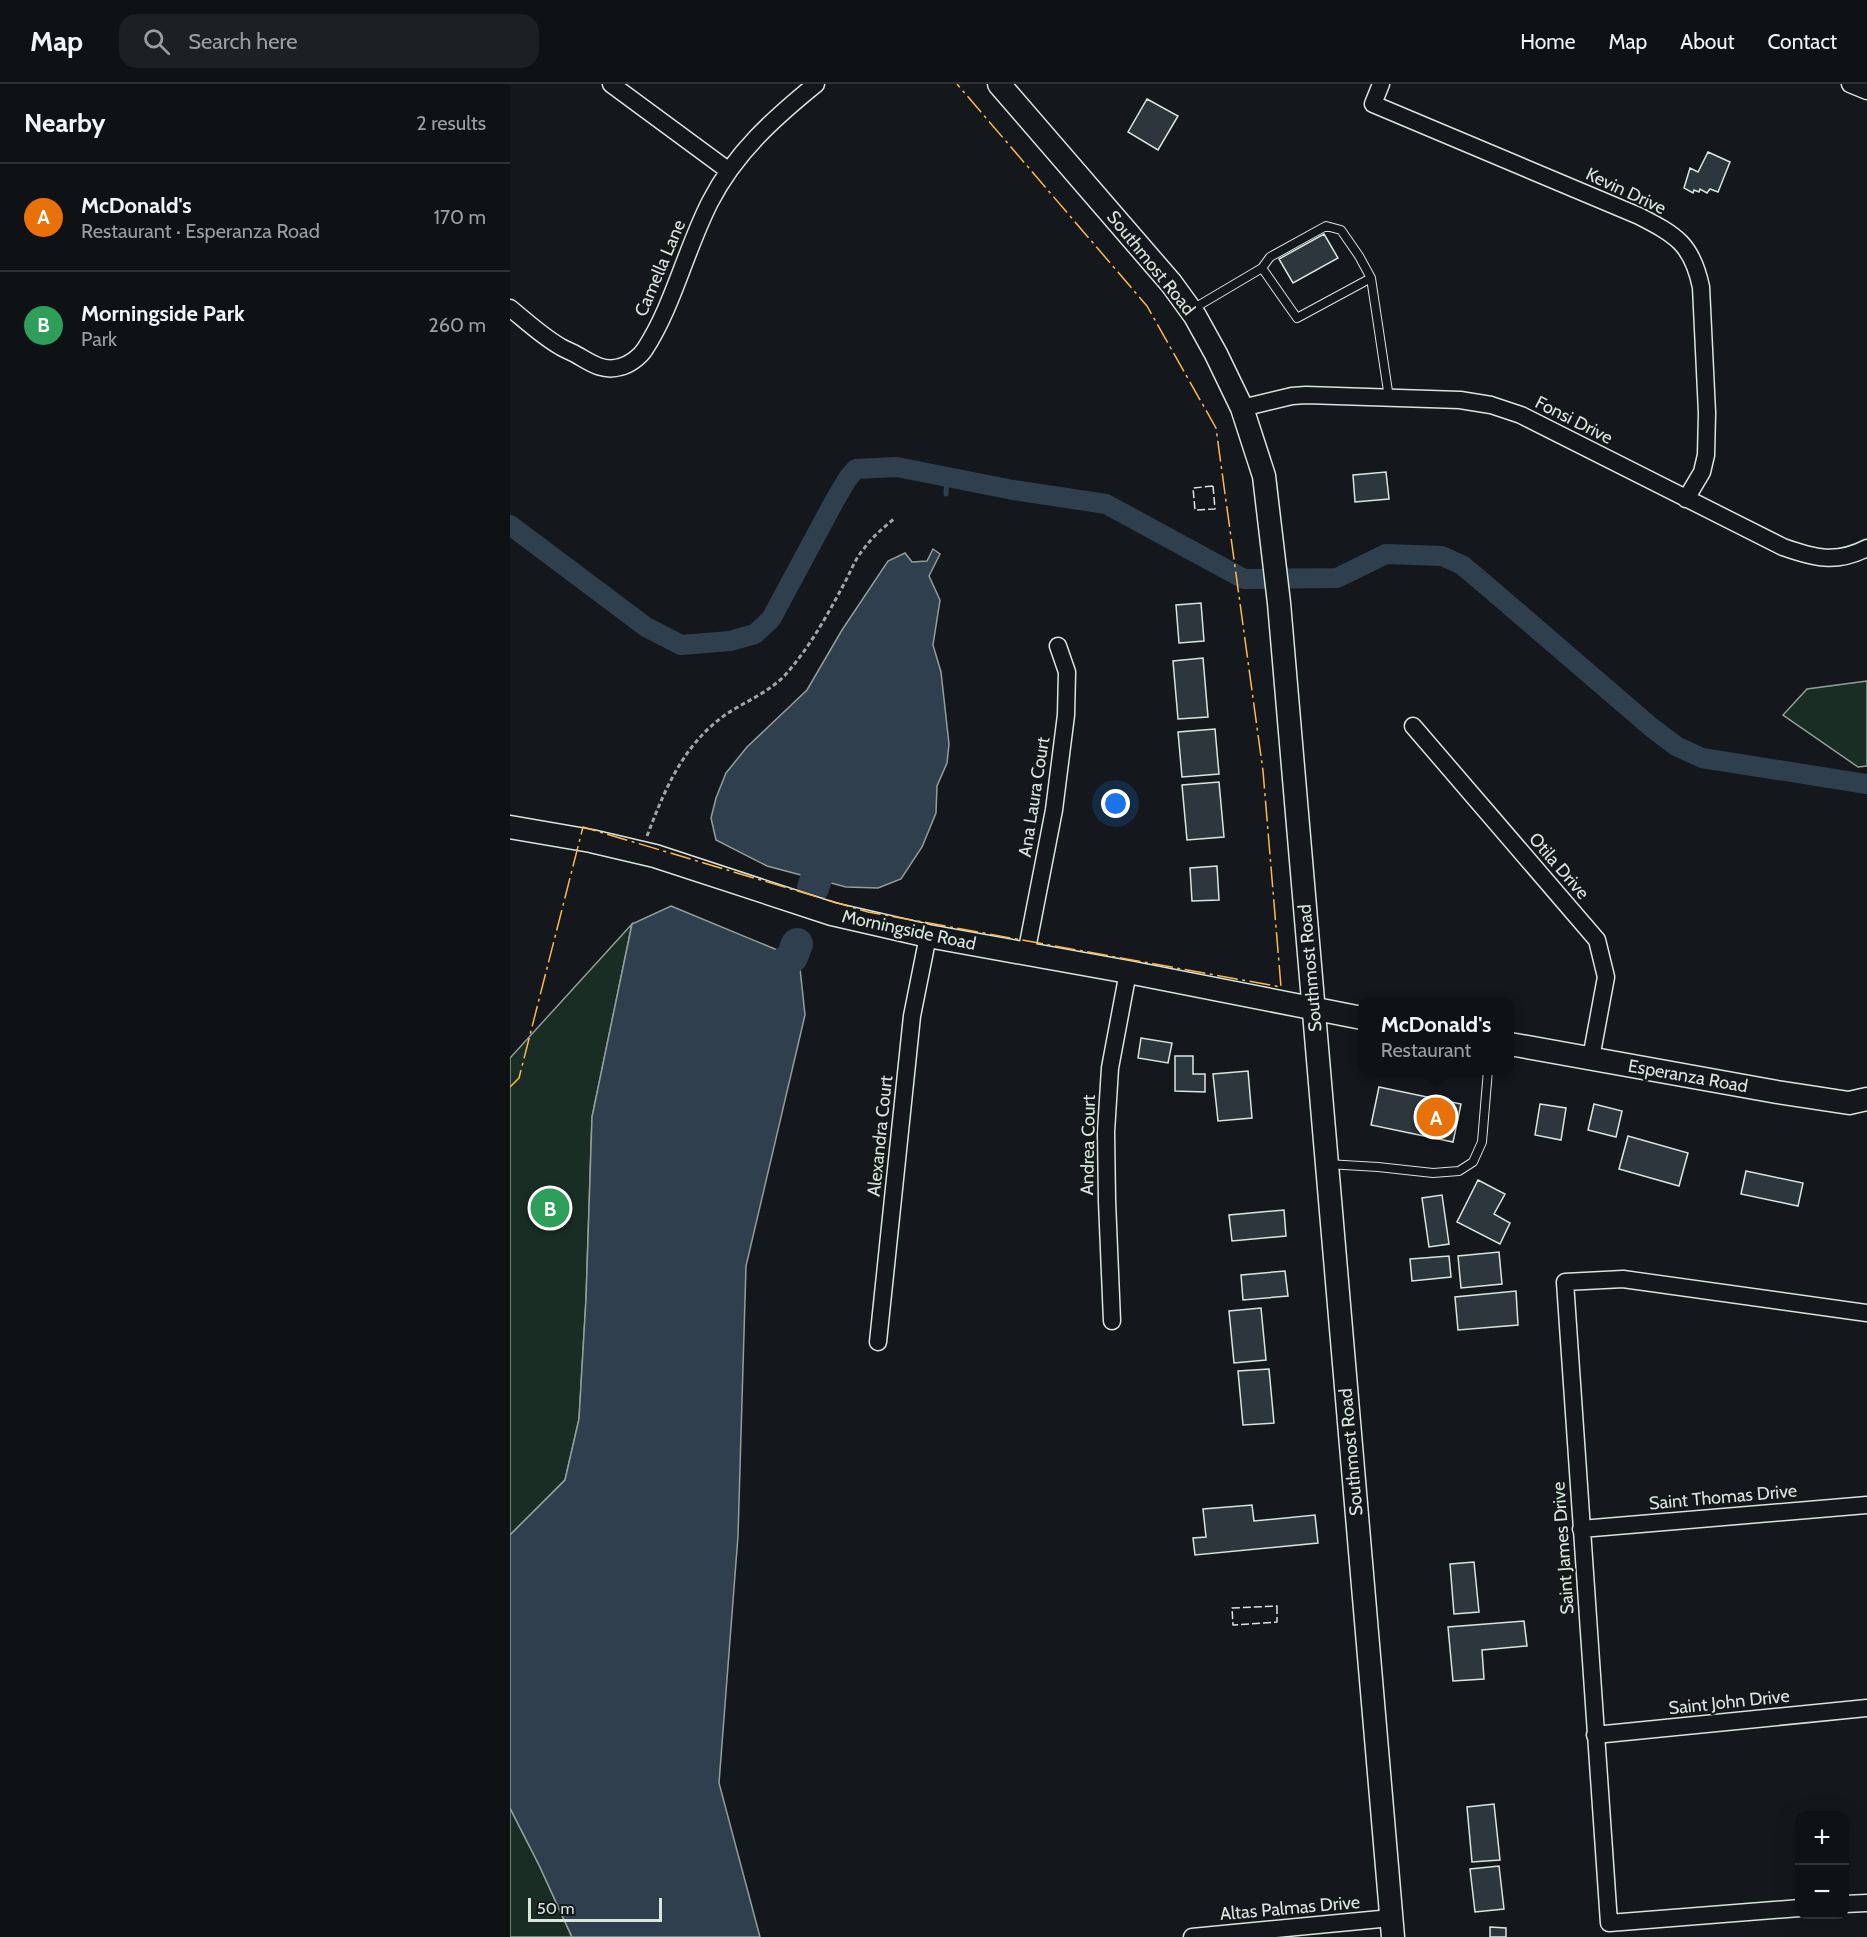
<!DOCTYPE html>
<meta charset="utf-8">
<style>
:root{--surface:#0f1215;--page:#1d2022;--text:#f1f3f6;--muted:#9b9ea0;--line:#2f3234;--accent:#7c3aed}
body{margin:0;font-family:Cabin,sans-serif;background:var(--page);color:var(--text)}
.controls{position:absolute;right:18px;bottom:18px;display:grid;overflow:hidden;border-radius:12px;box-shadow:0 6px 24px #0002}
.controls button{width:54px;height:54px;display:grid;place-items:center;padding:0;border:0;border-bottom:2px solid var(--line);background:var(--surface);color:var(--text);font:30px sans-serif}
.scale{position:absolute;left:18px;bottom:15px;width:134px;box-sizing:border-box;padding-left:6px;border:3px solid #d8e6dc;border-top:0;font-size:16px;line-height:21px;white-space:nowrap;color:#d8e6dc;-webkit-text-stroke:4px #14181c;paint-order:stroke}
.you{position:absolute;left:606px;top:720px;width:21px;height:21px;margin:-15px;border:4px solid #fff;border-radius:50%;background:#1a73e8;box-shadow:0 0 0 9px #1a73e833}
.badge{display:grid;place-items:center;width:39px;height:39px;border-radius:50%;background:var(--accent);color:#fff;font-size:20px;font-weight:700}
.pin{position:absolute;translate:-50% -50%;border:3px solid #fff;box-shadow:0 2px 6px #0006}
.popup{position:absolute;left:848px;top:913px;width:156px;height:78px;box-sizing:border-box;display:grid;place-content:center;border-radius:12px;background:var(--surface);filter:drop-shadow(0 2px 4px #0005);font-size:20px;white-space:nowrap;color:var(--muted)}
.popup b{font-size:22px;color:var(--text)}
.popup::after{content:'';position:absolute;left:50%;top:100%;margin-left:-12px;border:12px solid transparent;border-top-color:var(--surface)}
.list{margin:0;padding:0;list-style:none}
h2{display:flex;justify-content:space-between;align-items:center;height:78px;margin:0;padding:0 24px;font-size:26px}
h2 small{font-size:20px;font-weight:400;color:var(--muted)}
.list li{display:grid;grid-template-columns:39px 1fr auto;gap:18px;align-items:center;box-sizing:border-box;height:108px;padding:0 24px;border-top:2px solid var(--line)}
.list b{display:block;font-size:22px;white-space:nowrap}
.list p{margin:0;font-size:20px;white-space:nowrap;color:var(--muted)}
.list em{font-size:20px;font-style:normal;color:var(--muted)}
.icon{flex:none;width:33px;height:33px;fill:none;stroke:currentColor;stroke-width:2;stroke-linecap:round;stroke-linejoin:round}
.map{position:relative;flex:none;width:1357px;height:1853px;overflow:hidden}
header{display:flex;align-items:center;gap:36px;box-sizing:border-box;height:84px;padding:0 30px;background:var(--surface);border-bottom:2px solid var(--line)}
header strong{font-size:28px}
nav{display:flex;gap:33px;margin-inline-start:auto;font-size:21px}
.search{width:420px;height:54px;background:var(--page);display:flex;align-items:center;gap:15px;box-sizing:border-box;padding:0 21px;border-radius:18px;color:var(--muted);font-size:22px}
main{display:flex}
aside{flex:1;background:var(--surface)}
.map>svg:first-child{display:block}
.green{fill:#1a2d24;stroke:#939e99;stroke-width:1.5}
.water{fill:#2f3f4d;stroke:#939e99;stroke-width:1.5}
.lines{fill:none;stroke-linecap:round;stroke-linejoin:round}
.stream{stroke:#2f3f4d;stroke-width:5}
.canal{stroke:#2f3f4d;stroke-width:20}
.river{stroke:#2f3f4d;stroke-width:32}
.building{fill:#2c363c;stroke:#d8e6dc;stroke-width:1.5}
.lane-casing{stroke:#d8e6dc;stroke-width:10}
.street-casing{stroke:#d8e6dc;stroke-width:19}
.secondary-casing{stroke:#d8e6dc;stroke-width:25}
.path{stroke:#9da8a2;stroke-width:3;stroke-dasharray:4.5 3;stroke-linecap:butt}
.lane{stroke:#14181c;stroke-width:8}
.street{stroke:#14181c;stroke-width:16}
.secondary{stroke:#14181c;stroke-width:22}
.fence{stroke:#d8e6dc;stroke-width:1.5;stroke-dasharray:8 3;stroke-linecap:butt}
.power{stroke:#ffb74d;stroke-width:1.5;stroke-dasharray:21 4.5 3 4.5;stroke-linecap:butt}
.labels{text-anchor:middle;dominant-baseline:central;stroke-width:4.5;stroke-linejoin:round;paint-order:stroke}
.street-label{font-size:18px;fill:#d8e6dc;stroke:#14181c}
</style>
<header>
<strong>Map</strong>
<div class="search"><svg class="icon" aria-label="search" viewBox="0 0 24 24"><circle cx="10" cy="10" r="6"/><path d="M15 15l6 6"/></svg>Search here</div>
<nav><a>Home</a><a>Map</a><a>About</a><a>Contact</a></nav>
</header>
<main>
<aside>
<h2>Nearby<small>2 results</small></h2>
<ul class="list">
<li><span class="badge" style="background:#e8710a">A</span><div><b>McDonald's</b><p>Restaurant · Esperanza Road</p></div><em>170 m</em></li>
<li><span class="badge" style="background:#2e9e5b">B</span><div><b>Morningside Park</b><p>Park</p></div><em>260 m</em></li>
</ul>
</aside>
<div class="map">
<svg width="1357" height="1853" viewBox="0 0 1357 1853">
<rect width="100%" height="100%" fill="#14181c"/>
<!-- green -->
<path class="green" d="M1357 597V682L1348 683 1273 631 1297 605Z
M122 840 82 1033 76 1215 69 1335 55 1396 0 1451V974Z
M0 1724 29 1781 62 1853H0Z"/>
<!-- water -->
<path class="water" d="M423 465 430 470 419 492 430 516 423 561 431 588 439 660 437 679 427 702 426 729 412 763 391 795 368 804 336 803 257 782 206 756 201 734 206 714 216 689 237 663 297 606 332 546 378 477 395 469 402 478 417 477Z
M161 822 289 875 295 931 236 1182 228 1452 209 1699 250 1853H62L29 1781 0 1724V1451L55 1396 69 1335 76 1215 82 1033 122 840Z"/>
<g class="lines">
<!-- stream -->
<path class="stream" d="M436 410 437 393"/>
<!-- canal -->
<path class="canal" d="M0 441 136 543 171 561 220 557 245 550 261 535 325 416 338 394 346 385 387 383 503 406 596 420 734 495 827 494 876 470 932 472 952 481 977 502 1141 643 1166 662 1192 674 1357 700"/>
<!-- river -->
<path class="river" d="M303 804 319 756
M249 900 282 873 287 860"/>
</g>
<!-- building -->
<path class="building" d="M637 15 668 32 648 66 618 48Z
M1198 68 1220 78 1208 108 1200 105 1197 109 1190 105 1189 108 1184 106 1183 109 1174 104 1180 84 1188 88Z
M814 150 828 174 783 199 769 175Z
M876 388 879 415 845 418 843 391Z
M691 519 694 557 669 559 666 521Z
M693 574 698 633 668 635 663 577Z
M705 645 709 690 672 693 668 648Z
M709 698 714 753 677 756 672 701Z
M707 782 709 816 682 817 680 784Z
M631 954 662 959 658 979 628 974Z
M665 972H683V990H695V1008L665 1007Z
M738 987 742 1034 708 1037 703 990Z
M869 1003 951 1020 943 1058 861 1041Z
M1030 1020 1056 1024 1051 1056 1025 1051Z
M1084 1020 1112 1027 1106 1053 1078 1046Z
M1118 1052 1178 1069 1169 1102 1109 1085Z
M1236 1087 1293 1099 1288 1122 1231 1110Z
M968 1096 995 1110 984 1130 1000 1139 990 1160 947 1138Z
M932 1111 939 1160 919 1163 912 1114Z
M774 1126 776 1152 722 1157 719 1131Z
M989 1168 992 1200 951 1204 948 1172Z
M939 1172 941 1193 902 1197 900 1175Z
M775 1187 778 1212 733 1216 731 1191Z
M1006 1207 1008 1241 948 1246 945 1213Z
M751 1224 756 1276 724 1279 719 1227Z
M759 1285 764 1339 733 1341 728 1287Z
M742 1421 744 1437 805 1431 808 1459 685 1471 683 1454 696 1453 693 1425Z
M964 1478 969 1528 944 1530 940 1480Z
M1014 1537 1017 1562 972 1566 974 1595 943 1597 938 1543Z
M984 1720 990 1776 962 1778 957 1723Z
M989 1782 994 1825 965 1828 960 1785Z
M980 1843 996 1844V1853H980Z"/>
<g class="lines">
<!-- lane casing -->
<g class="lane-casing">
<path id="lane" d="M752 184 760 173 816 142 831 146 849 172 861 194
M681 226 752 184 787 234 861 194 879 314
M817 1080 868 1083 923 1089 949 1087 963 1078 972 1058 978 986"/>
</g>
<!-- street casing -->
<g class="street-casing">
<path id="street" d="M101 0 219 87
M871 0 863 20 1129 132C1166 151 1182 160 1191 203L1197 329 1196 371 1192 388 1176 415
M1340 0 1357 7
M0 224C16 237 33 253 51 263 56 266 62 268 67 271 81 279 93 288 110 283 119 281 130 273 135 265 163 222 176 165 200 118 225 69 264 34 306 0
M732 324 782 312 796 311 950 316 981 321 1011 331 1273 463C1304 474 1326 480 1357 464
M903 642 1087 856 1096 893 1081 974
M516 870 544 726 556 631 557 588 548 562
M602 1237 597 1117 596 1048 600 984 618 888
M368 1258 402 932 418 852
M1071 1445 1357 1421
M1085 1651 1357 1624
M1334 1820 1357 1819
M1290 1824 1099 1839 1055 1198 1113 1195 1357 1229
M682 1853 881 1834"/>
</g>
<!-- secondary casing -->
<g class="secondary-casing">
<path id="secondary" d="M489 0 661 199 685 232 706 270 732 324 754 392 769 519 883 1853
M0 743 81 757 145 772 322 830 418 852 618 888 852 934
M1000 960 1267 1008 1339 1019 1357 1015"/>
</g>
<!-- path -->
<path class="path" d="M137 752C155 705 173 661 215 631 234 618 260 608 276 590 300 563 318 530 335 498 341 487 345 475 353 466 362 453 373 444 385 434"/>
<!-- lane -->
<use href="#lane" class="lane"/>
<!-- street -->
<use href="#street" class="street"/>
<!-- secondary -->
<use href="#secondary" class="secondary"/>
<!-- fence -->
<path class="fence" d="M703 402 705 425 685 426 683 404Z
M767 1522V1538L723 1541 722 1524Z"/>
<!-- power -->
<path class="power" d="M0 1003 9 994 73 743 358 828 771 903 753 687 706 344 637 222 447 0"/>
</g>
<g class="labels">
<!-- street labels -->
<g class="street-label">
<text transform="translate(1116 107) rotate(25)">Kevin Drive</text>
<text transform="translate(641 179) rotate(51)">Southmost Road</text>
<text transform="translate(150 184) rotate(-67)">Camella Lane</text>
<text transform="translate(1064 336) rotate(27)">Fonsi Drive</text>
<text transform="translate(524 713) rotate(-81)">Ana Laura Court</text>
<text transform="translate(1049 782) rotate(49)">Otila Drive</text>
<text transform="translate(399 846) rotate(12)">Morningside Road</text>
<text transform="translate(800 884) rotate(-95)">Southmost Road</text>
<text transform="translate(1178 992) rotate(10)">Esperanza Road</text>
<text transform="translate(370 1052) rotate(-84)">Alexandra Court</text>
<text transform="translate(578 1061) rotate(-89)">Andrea Court</text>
<text transform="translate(841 1368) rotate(-95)">Southmost Road</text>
<text transform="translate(1213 1413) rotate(-5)">Saint Thomas Drive</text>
<text transform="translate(1053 1464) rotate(-94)">Saint James Drive</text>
<text transform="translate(1219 1618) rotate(-6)">Saint John Drive</text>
<text transform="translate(780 1824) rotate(-5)">Altas Palmas Drive</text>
</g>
</g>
</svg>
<div class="controls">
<button>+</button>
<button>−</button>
</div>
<div class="scale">50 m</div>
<div class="you"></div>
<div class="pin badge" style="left:926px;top:1033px;background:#e8710a">A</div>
<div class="popup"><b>McDonald's</b>Restaurant</div>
<div class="pin badge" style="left:40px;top:1124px;background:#2e9e5b">B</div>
</div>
</main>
